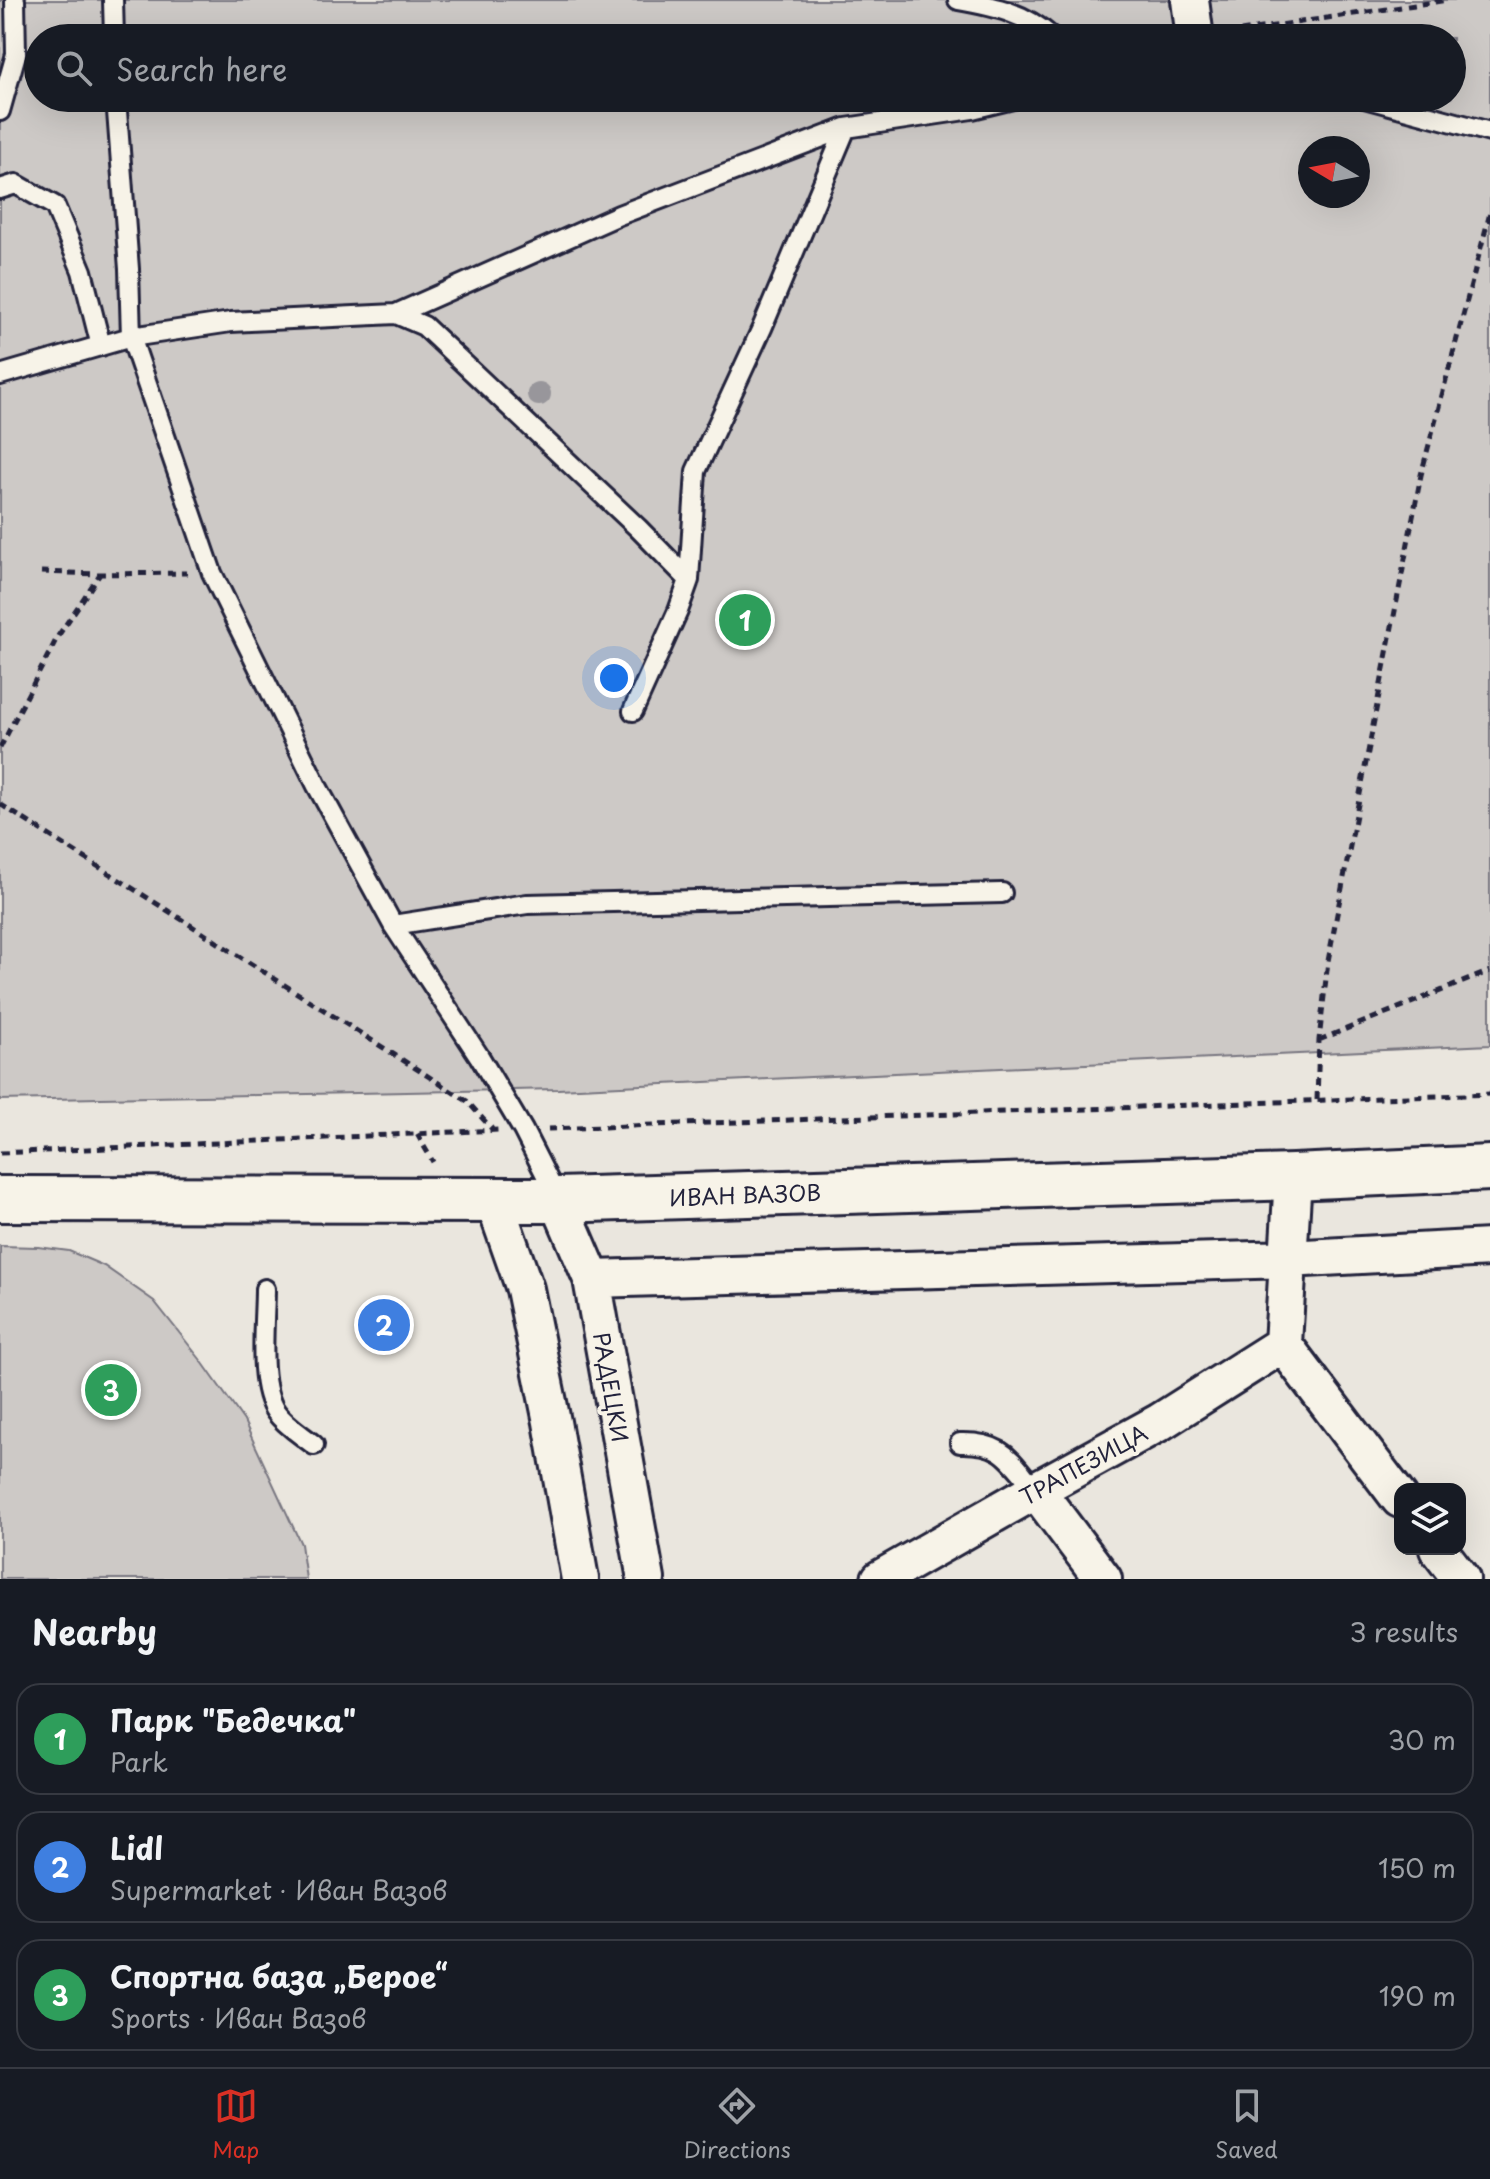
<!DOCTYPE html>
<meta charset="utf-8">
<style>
:root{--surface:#171b24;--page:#20242c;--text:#f1f3f6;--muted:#9ea1a6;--line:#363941;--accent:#d93025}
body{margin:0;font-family:"Playpen Sans",sans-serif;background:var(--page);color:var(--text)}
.controls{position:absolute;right:24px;bottom:24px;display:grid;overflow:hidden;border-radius:16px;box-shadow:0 8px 32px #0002}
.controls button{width:72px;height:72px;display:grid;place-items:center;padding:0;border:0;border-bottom:2px solid var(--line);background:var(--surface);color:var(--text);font:40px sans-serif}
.compass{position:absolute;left:1298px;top:136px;width:72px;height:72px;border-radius:50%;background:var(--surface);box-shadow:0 8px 32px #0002;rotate:280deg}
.you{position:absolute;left:614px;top:678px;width:28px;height:28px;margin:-20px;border:6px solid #fff;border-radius:50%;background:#1a73e8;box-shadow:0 0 0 12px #1a73e833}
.badge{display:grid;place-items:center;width:52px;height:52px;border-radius:50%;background:var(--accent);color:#fff;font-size:26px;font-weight:700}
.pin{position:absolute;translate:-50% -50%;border:4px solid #fff;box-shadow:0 2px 8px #0006}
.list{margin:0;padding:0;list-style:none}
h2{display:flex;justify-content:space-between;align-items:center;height:104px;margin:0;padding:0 32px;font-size:34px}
h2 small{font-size:26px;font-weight:400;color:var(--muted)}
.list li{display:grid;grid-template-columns:52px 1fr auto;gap:24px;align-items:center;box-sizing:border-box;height:112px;margin:0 16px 16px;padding:0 16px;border:2px solid var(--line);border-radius:24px}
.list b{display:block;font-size:30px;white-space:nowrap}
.list p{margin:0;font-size:26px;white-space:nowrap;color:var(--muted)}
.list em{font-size:26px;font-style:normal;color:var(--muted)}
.icon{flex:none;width:44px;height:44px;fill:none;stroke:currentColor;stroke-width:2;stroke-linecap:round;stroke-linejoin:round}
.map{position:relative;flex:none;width:1490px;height:1579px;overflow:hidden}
.search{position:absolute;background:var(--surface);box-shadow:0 8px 32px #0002;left:24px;right:24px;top:24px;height:88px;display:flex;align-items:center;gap:20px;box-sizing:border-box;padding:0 28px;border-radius:44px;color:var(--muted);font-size:30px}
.sheet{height:488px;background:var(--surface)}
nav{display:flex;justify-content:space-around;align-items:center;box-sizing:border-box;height:112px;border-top:2px solid var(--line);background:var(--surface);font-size:22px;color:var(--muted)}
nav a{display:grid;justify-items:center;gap:4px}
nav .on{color:var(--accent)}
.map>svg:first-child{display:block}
.green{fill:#cdc9c6;stroke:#787680;stroke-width:2;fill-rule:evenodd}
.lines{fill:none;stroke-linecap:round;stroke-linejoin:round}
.lane-casing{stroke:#22223b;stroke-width:24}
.street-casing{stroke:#22223b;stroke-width:42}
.secondary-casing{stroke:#22223b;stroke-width:50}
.path{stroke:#22223b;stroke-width:5;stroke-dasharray:8 6;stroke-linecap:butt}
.lane{stroke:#f7f3e8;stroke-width:18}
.street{stroke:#f7f3e8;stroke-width:36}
.secondary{stroke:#f7f3e8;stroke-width:44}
.tree{fill:#98969b}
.labels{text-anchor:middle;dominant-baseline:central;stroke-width:8;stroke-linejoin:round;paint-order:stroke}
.street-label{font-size:22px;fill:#22223b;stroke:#f7f3e8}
</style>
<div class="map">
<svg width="1490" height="1579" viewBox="0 0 1490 1579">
<rect width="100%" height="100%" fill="#eae6de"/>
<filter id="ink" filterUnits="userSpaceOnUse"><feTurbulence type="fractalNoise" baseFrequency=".0125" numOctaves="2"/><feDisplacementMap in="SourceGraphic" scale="16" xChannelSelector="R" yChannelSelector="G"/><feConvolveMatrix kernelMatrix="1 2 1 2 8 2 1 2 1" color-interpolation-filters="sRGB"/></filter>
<g filter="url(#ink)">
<!-- green -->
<path class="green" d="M0 0H1490V1045L558 1089 0 1100ZM38 38H1452V98H38ZM1310 148H1358V196H1310Z
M0 1246 38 1247 69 1251 104 1266 154 1301 200 1359 244 1421 301 1544 306 1579H0Z"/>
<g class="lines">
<!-- lane casing -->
<g class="lane-casing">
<path id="lane" d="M113 0 114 38
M958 0C996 7 1023 12 1053 38
M116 98 129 269 131 337 212 573 317 786 393 925 479 1056 523 1130 558 1199
M1364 98 1490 132
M0 111 16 54 15 0
M0 189 16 184 55 206 82 271 101 346
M396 314 424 326 638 528 689 580
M0 375 131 337 231 322 396 314 619 215 846 128 972 109 1017 98
M633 711 678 611 689 580 696 471 762 328 846 128
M393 925 527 904 1002 893
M265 1289C265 1323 257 1385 276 1412 286 1426 302 1435 314 1445
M960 1443C1004 1442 1009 1459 1036 1490"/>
</g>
<!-- street casing -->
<g class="street-casing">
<path id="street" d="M1190 0 1195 38
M1293 1177 1283 1344 1400 1499
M558 1200 592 1279 646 1579
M494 1201 525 1289 552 1422 580 1579
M592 1279 1287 1259 1490 1248
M1036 1490 1103 1579
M1438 1549 1461 1579
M880 1579 1036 1490 1160 1422 1283 1344"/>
</g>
<!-- secondary casing -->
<g class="secondary-casing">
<path id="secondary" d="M0 1199 558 1200 1293 1177 1490 1168"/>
</g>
<!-- path -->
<path class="path" d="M1227 33 1448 0
M41 572 100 574 187 573
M0 748 58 636 100 574
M0 804 467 1101 492 1129
M1319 1040 1490 971
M1317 1100 1319 1040 1328 961 1421 475 1490 213
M548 1129 1490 1094
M417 1134 433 1162
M0 1153 498 1130"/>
<!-- lane -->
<use href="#lane" class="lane"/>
<!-- street -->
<use href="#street" class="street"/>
<!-- secondary -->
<use href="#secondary" class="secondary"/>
</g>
<!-- trees -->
<circle class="tree" cx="539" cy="394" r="12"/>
</g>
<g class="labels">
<!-- street labels -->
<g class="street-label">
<text transform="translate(745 1194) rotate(-2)">ИВАН ВАЗОВ</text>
<text transform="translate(612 1387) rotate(80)">РАДЕЦКИ</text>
<text transform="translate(1083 1464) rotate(-29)">ТРАПЕЗИЦА</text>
</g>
</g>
</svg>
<div class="controls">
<button><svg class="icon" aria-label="layers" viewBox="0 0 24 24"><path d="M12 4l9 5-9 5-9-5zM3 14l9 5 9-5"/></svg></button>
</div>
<svg class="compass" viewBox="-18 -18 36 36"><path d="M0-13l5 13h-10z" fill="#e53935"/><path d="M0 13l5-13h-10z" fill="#9ea1a6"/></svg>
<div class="you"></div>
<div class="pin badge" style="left:745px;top:620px;background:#2e9e5b">1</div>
<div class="pin badge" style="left:384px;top:1325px;background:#3f7fe0">2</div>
<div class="pin badge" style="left:111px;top:1390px;background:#2e9e5b">3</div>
<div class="search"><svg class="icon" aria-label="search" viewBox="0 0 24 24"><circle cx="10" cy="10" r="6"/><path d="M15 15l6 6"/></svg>Search here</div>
</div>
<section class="sheet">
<h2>Nearby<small>3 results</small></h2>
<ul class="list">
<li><span class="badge" style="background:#2e9e5b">1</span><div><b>Парк &quot;Бедечка&quot;</b><p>Park</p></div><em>30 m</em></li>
<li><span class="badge" style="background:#3f7fe0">2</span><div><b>Lidl</b><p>Supermarket · Иван Вазов</p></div><em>150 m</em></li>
<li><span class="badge" style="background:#2e9e5b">3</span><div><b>Спортна база „Берое“</b><p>Sports · Иван Вазов</p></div><em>190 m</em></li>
</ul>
</section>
<nav>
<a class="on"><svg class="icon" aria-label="map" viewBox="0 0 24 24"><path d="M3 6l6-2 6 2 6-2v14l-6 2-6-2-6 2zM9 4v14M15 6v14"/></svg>Map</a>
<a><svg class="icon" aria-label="directions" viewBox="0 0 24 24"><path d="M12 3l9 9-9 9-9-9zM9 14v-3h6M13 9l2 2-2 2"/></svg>Directions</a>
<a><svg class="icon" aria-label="saved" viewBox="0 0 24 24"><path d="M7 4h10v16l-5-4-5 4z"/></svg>Saved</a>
</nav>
